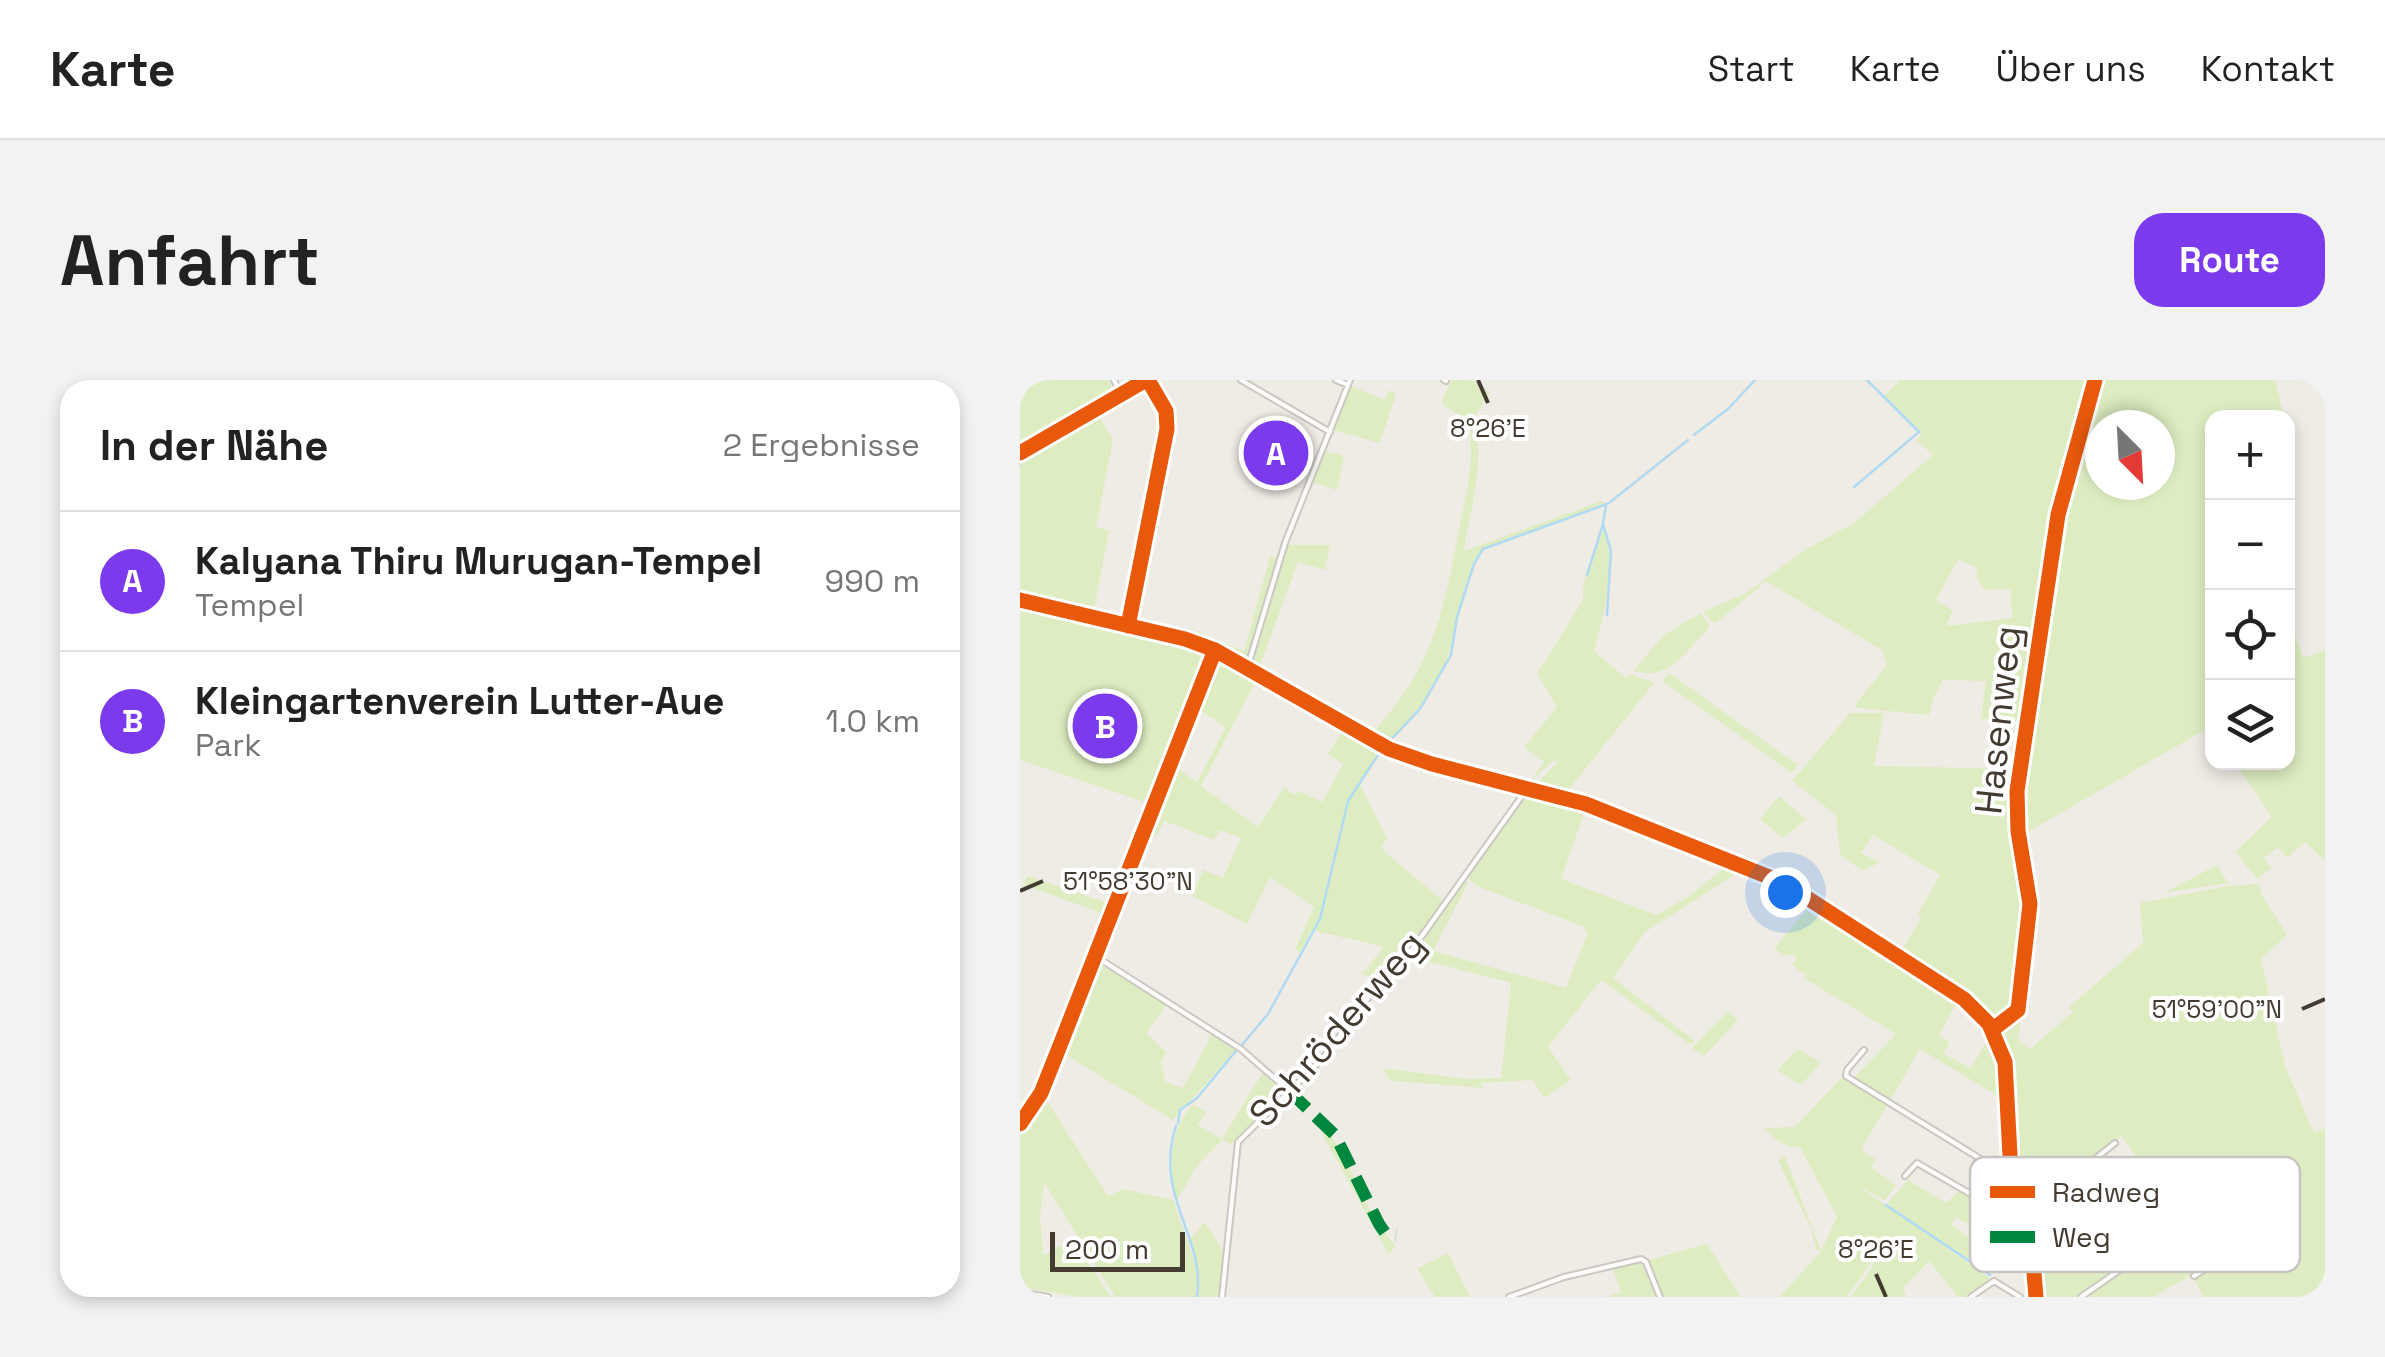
<!DOCTYPE html>
<html lang="de">
<meta charset="utf-8">
<style>
:root{--surface:#fff;--page:#f2f2f2;--text:#222;--muted:#767676;--line:#e0e0e0;--accent:#7c3aed}
body{margin:0;font-family:"Space Grotesk",sans-serif;background:var(--page);color:var(--text)}
.controls{position:absolute;right:30px;top:30px;display:grid;overflow:hidden;border-radius:20px;box-shadow:0 5px 15px #0003}
.controls button{width:90px;height:90px;display:grid;place-items:center;padding:0;border:0;border-bottom:2px solid var(--line);background:var(--surface);color:var(--text);font:50px sans-serif}
.compass{position:absolute;left:1065px;top:30px;width:90px;height:90px;border-radius:50%;background:var(--surface);box-shadow:0 5px 15px #0003;rotate:156deg}
.scale{position:absolute;left:30px;bottom:25px;width:135px;box-sizing:border-box;padding-left:10px;border:5px solid #443c31;border-top:0;font-size:28px;line-height:35px;white-space:nowrap;color:#443c31;-webkit-text-stroke:8px #fff;paint-order:stroke}
.you{position:absolute;left:765px;top:512px;width:35px;height:35px;margin:-25px;border:8px solid #fff;border-radius:50%;background:#1a73e8;box-shadow:0 0 0 15px #1a73e833}
.badge{display:grid;place-items:center;width:65px;height:65px;border-radius:50%;background:var(--accent);color:#fff;font-size:32px;font-weight:700}
.pin{position:absolute;translate:-50% -50%;border:5px solid #fff;box-shadow:0 2px 10px #0006}
.list{margin:0;padding:0;list-style:none}
h2{display:flex;justify-content:space-between;align-items:center;height:130px;margin:0;padding:0 40px;font-size:42px}
h2 small{font-size:32px;font-weight:400;color:var(--muted)}
.list li{display:grid;grid-template-columns:65px 1fr auto;gap:30px;align-items:center;box-sizing:border-box;height:140px;padding:0 40px;border-top:2px solid var(--line)}
.list b{display:block;font-size:38px;white-space:nowrap}
.list p{margin:0;font-size:32px;white-space:nowrap;color:var(--muted)}
.list em{font-size:32px;font-style:normal;color:var(--muted)}
.icon{flex:none;width:55px;height:55px;fill:none;stroke:currentColor;stroke-width:2;stroke-linecap:round;stroke-linejoin:round}
.map{position:relative;flex:none;width:1305px;height:917px;overflow:hidden;border-radius:30px}
header{display:flex;align-items:center;gap:60px;box-sizing:border-box;height:140px;padding:0 50px;background:var(--surface);border-bottom:2px solid var(--line)}
header strong{font-size:48px}
nav{display:flex;gap:55px;margin-inline-start:auto;font-size:35px}
.intro{display:flex;align-items:center;justify-content:space-between;box-sizing:border-box;height:240px;padding:0 60px}
h1{margin:0;font-size:70px}
.button{padding:25px 45px;border-radius:30px;background:var(--accent);color:#fff;font-size:35px;font-weight:700}
main{display:flex;gap:60px;padding:0 60px}
aside{flex:1;background:var(--surface);border-radius:30px;box-shadow:0 5px 15px #0003}
.map>svg:first-child{display:block}
.green{fill:#ddedc1;fill-rule:evenodd}
.lines{fill:none;stroke-linecap:round;stroke-linejoin:round}
.stream{stroke:#b0daf2;stroke-width:2.5}
.street-casing{stroke:#cbc8c1;stroke-width:8}
.secondary-casing{stroke:#d0cabc;stroke-width:10}
.street{stroke:#fdfcfb;stroke-width:4}
.secondary{stroke:#f6f3ec;stroke-width:6}
.quiet{stroke:#00873e;stroke-width:12;stroke-dasharray:25 12;stroke-linecap:butt}
.cycleway-casing{stroke:#fff;stroke-width:21}
.cycleway{stroke:#e8590c;stroke-width:15}
.ticks{fill:none;stroke:#443c31;stroke-width:4}
.labels{text-anchor:middle;dominant-baseline:central;stroke-width:8;stroke-linejoin:round;paint-order:stroke}
.street-label{font-size:38px;fill:#443c31;stroke:#fff}
.key{fill:#fff;stroke:#c7c4c1;stroke-width:2.5}
.key-label{font-size:28px;fill:#443c31}
.ticks-label{font-size:25px;text-anchor:middle;fill:#443c31;stroke:#fff;stroke-width:8;stroke-linejoin:round;paint-order:stroke}
</style>
<header>
<strong>Karte</strong>
<nav><a>Start</a><a>Karte</a><a>Über uns</a><a>Kontakt</a></nav>
</header>
<div class="intro"><h1>Anfahrt</h1><a class="button">Route</a></div>
<main>
<aside>
<h2>In der Nähe<small>2 Ergebnisse</small></h2>
<ul class="list">
<li><span class="badge">A</span><div><b>Kalyana Thiru Murugan-Tempel</b><p>Tempel</p></div><em>990 m</em></li>
<li><span class="badge">B</span><div><b>Kleingartenverein Lutter-Aue</b><p>Park</p></div><em>1.0 km</em></li>
</ul>
</aside>
<div class="map">
<svg width="1305" height="917" viewBox="0 0 1305 917">
<rect width="100%" height="100%" fill="#efece5"/>
<!-- green -->
<path class="green" d="M0 0H89L91 5 89 13 0 68Z
M432 0H451L470 13 452 41C469 69 448 138 444 171L582 121 585 124 463 168 455 178 426 284 403 324 367 364 352 354C408 290 421 247 436 165 441 139 447 114 450 88 452 73 449 56 451 42L423 25 422 20Z
M880 0H1255L1264 37 1192 38V349L1190 347 1006 453 1019 525 1004 623 974 646 941 613 880 573 901 538 898 534 920 495 853 455 841 473 860 482 843 491 820 475 816 435 772 401 830 333H864L854 386 1003 389 1021 268 1017 267 1004 342 961 339 966 301 923 300 914 317 909 335 837 328 835 325 867 285 862 270 746 201 695 244 683 232 726 213 786 169 834 143 913 75 896 60 902 54 864 16ZM1080 45H1140V105H1080ZM938 179 958 188 956 197 965 210 991 209 992 238 926 246 933 231 916 220Z
M331 6 364 20 369 10 376 14 360 63 313 50Z
M79 36 93 60 76 147 89 151 73 234 0 215V81Z
M305 71 324 76 317 110 293 103Z
M581 147C601 175 583 239 574 271L606 298 610 294 634 303 545 414 515 406 537 382 534 380 508 404 524 382 504 367 537 327 517 294 563 220V208Z
M267 165H310L305 190 278 182 239 288 234 279Z
M250 177 257 178 228 278 224 279 176 257 145 249 146 244 171 249 224 271Z
M0 227 189 274 130 424 0 380Z
M680 233 689 243 688 249C665 272 649 302 613 291L644 255Z
M1268 236 1283 278 1305 270V481L1285 462 1267 478 1258 467 1244 478 1251 488 1237 499 1215 472 1252 437 1215 383 1268 382Z
M196 276 237 299 181 406 238 447 264 407 275 415 279 411 302 422 323 384 308 374 323 350 360 372 327 421 303 518 328 422 340 404 367 458 362 466 365 472 423 521 393 564 359 600 342 594 364 567 292 550 280 572 275 569 294 527 250 497 227 544 172 516 183 490 203 498 221 458 200 450 194 460 144 441 136 457 126 454 152 385 177 402 206 347 174 327Z
M649 293 778 385 772 393 642 301Z
M505 415 565 431 541 499 636 535 668 517 705 487 717 493 625 552 593 598 675 661 669 664 581 600 528 667 551 700 524 718 513 700 461 703 464 708 371 701 362 688 448 699 481 698 491 603 407 581 396 570 443 501 448 503 413 571 546 608 567 555 564 547 457 506 447 497Z
M759 416 786 439 763 458 740 439Z
M1197 485 1208 503 1144 513Z
M7 496 91 524 87 535 4 505Z
M1239 504 1242 515 1267 555 1241 579 1265 686 1294 753 1305 748V917H1184L1173 897 1208 876 1196 881 1182 862 1248 826 1215 779 1175 803 1177 809 1154 826 1147 819 1119 840 1134 863 1059 917H1020L1018 896 1068 855 1073 834 1115 810 1110 803 1127 790 1101 756 1039 806 994 778 989 681 977 651 1002 631 998 660 1010 669 1053 632 1049 627 1123 563 1120 523 1207 506Z
M789 527 937 622 919 655 930 662 923 674 951 688 968 659 978 683 983 719 900 669 841 770 855 779 852 788 876 806 865 820 835 804 971 899 949 917H938L909 881 883 908 886 917H831L854 884 852 881 827 917H759L801 872 796 869 791 848 758 781 765 776 801 871 817 837 780 767C763 768 756 759 744 748L775 747 823 696 831 701 876 654 784 598 786 595 772 585 777 578 772 574 765 576 754 568Z
M76 579 147 625 126 653 146 672 141 683 145 702 163 708 192 654 217 669 153 740 41 672Z
M708 631 718 640 684 676 672 668Z
M778 669 801 683 781 705 757 690Z
M243 692 263 713 211 764 202 760 177 786 156 822C148 789 149 750 173 724L186 732 178 745 202 759Z
M23 715 88 816 103 809 153 820 178 892 170 859 185 842 204 872 201 917H95L24 802 20 836 23 875 49 861 53 868 57 866 91 917H58L0 907V749Z
M292 735C333 770 338 827 376 866L368 874Z
M888 800 926 823 939 811 986 839 968 857 936 837 931 844 959 865 948 880 867 824Z
M1164 846H1167L1193 883 1133 917H1063Z
M687 864 721 917H642L629 880Z
M428 873 450 917H415L397 889Z
M621 883 638 917H586L601 912 593 889Z"/>
<g class="lines">
<!-- stream -->
<path class="stream" d="M674 55 709 28 735 0
M0 85V84
M834 107 899 52 847 0
M589 123 668 60
M586 125 583 144 591 171 587 235
M567 195 583 144
M368 363 400 329 431 275 437 237 454 184 463 169 587 124
M221 666 248 634 300 539 328 421 360 372
M158 743 160 730 177 718 216 671
M156 746C133 817 186 856 177 917
M866 825 970 895"/>
<!-- street casing -->
<g class="street-casing">
<path id="street" d="M94 0 101 15
M221 0 310 52
M316 0 328 5
M424 0 426 1
M108 246 147 49 146 31 128 0
M228 286 265 163 330 0
M75 576 221 669 268 710
M972 650 998 630 1010 524 998 451 997 411 1027 202
M844 670 827 690 826 696 985 794H991
M0 744 21 713 37 673 195 270
M885 796 897 783 1001 843
M1000 838 1095 763
M1167 842 1195 883 1174 896
M0 912 28 917
M202 917 218 762 304 677 351 614 394 567 507 409
M489 917 544 897 621 879 626 882 640 917
M951 917 974 901 1000 917
M1061 917 1199 821"/>
</g>
<!-- secondary casing -->
<g class="secondary-casing">
<path id="secondary" d="M0 73 126 0
M0 220 165 259 195 270 369 369 412 384 566 424 749 497 781 514 944 619 969 644 985 682 991 794 1014 893 1016 917"/>
</g>
<!-- street -->
<use href="#street" class="street"/>
<!-- secondary -->
<use href="#secondary" class="secondary"/>
<!-- quiet -->
<path class="quiet" d="M269 711 315 755 359 844 366 854 376 855
M1304 917 1305 916"/>
<!-- cycleway casing -->
<g class="cycleway-casing">
<path id="cycleway" d="M0 73 126 0
M0 220 165 259 195 270 369 369 412 384 566 424 749 497 781 514 944 619 969 644 985 682 991 794 1014 893 1016 917
M108 246 147 49 146 31 128 0
M972 650 998 630 1010 524 998 451 997 411 1038 135 1075 0
M0 744 21 713 37 673 195 270"/>
</g>
<!-- cycleway -->
<use href="#cycleway" class="cycleway"/>
</g>
<!-- ticks -->
<path class="ticks" d="M458 0 468 23M0 511 23 501M1282 629 1305 619M856 894 866 917"/>
<g class="labels">
<!-- street labels -->
<g class="street-label">
<text transform="translate(978 340) rotate(-84)">Hasenweg</text>
<text transform="translate(317 649) rotate(-49)">Schröderweg</text>
</g>
</g>
<!-- legend -->
<rect x="950" y="777" width="330" height="115" rx="15" class="key"/>
<rect x="970" y="806" width="45" height="12" fill="#e8590c"/>
<rect x="970" y="851" width="45" height="12" fill="#00873e"/>
<g class="key-label">
<text x="1032" y="822">Radweg</text>
<text x="1032" y="867">Weg</text>
</g>
<g class="ticks-label">
<text x="468" y="57">8°26'E</text>
<text x="108" y="510">51°58'30"N</text>
<text x="1197" y="638">51°59'00"N</text>
<text x="856" y="878">8°26'E</text>
</g>
</svg>
<div class="controls">
<button>+</button>
<button>−</button>
<button><svg class="icon" aria-label="locate" viewBox="0 0 24 24"><circle cx="12" cy="12" r="6"/><path d="M12 2v4M12 18v4M2 12h4M18 12h4"/></svg></button>
<button><svg class="icon" aria-label="layers" viewBox="0 0 24 24"><path d="M12 4l9 5-9 5-9-5zM3 14l9 5 9-5"/></svg></button>
</div>
<svg class="compass" viewBox="-18 -18 36 36"><path d="M0-13l5 13h-10z" fill="#e53935"/><path d="M0 13l5-13h-10z" fill="#767676"/></svg>
<div class="scale">200 m</div>
<div class="you"></div>
<div class="pin badge" style="left:256px;top:73px">A</div>
<div class="pin badge" style="left:85px;top:346px">B</div>
</div>
</main>
